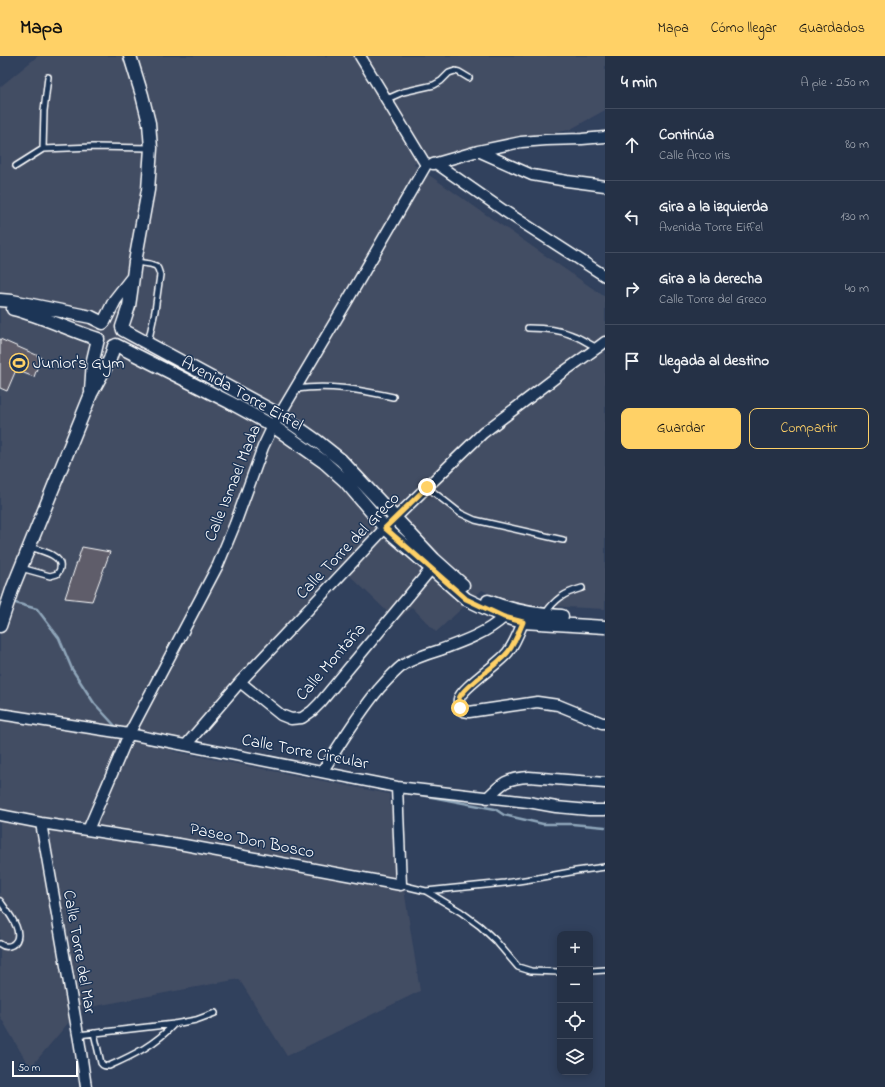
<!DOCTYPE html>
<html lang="es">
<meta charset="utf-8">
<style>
:root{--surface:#253146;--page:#2d394d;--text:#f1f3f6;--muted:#a3a9b3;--line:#424c5f;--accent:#ffd166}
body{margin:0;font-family:"Indie Flower",sans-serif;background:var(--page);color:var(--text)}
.controls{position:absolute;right:12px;bottom:12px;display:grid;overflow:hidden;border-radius:8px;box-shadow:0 2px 10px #0003}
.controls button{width:36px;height:36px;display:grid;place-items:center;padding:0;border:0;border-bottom:1px solid var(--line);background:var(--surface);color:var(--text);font:20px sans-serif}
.scale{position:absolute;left:12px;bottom:10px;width:66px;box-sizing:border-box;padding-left:4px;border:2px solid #fff;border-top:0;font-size:11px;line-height:14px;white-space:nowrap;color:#fff;-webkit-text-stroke:3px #1d3557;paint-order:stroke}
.stop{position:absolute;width:12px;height:12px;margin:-9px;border:3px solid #ffd166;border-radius:50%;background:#fff}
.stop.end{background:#ffd166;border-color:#fff;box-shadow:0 1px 4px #0008}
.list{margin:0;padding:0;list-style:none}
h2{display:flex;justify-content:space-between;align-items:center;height:52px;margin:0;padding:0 16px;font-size:17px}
h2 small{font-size:13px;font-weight:400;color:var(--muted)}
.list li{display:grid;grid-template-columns:26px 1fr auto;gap:12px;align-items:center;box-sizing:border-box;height:72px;padding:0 16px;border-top:1px solid var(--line)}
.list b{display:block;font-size:15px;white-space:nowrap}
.list p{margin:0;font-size:13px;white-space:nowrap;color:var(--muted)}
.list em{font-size:13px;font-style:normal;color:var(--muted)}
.actions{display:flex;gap:8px;padding:12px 16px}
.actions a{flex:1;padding:9px 0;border:1px solid var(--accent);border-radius:8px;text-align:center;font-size:14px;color:var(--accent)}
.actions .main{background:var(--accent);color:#111}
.icon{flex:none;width:22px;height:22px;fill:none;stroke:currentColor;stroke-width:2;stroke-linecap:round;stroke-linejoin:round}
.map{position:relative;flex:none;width:605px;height:1031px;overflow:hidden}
header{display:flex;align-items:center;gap:24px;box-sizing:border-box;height:56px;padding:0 20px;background:var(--accent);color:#111}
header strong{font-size:19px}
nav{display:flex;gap:22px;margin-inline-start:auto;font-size:14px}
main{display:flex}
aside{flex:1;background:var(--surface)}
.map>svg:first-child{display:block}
.built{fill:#434d64}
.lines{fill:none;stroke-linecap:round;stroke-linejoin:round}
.stream{stroke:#8fa6ba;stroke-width:2.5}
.building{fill:#5f5d6a;stroke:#fff}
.service-casing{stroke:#fff;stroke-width:8}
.minor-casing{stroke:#fff;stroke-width:13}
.tertiary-casing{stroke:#fff;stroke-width:15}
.service{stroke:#1d3557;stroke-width:5}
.minor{stroke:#1d3557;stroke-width:10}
.tertiary{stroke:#1d3557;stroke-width:12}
.route{stroke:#ffd166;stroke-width:5}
.labels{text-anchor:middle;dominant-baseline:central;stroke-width:3;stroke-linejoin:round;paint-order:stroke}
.poi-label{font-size:17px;fill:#fff;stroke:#1d3557;text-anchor:start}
.street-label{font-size:17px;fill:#fff;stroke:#1d3557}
</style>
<header>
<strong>Mapa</strong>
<nav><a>Mapa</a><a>Cómo llegar</a><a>Guardados</a></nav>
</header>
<main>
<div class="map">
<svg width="605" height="1031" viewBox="0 0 605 1031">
<rect width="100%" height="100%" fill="#31415d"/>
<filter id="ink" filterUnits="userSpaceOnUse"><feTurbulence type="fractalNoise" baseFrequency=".025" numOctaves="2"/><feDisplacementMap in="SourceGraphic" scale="8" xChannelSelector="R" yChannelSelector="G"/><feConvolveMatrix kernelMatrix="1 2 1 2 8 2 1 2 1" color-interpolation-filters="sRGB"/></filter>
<g filter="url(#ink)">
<!-- built -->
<path class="built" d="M38 0H605V54L569 74 434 101 413 108 605 241V553L512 548 482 534 436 576 412 551 397 565 339 509 172 695 389 738 420 935 287 1000 239 923 80 953 30 1012 0 960V31Z"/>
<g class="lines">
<!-- stream -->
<path class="stream" d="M12 546 37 553 59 582 72 613 94 647 117 672
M143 685 147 687 179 693
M416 738 495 753 504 759 543 768H572L605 771"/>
</g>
<!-- building -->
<path class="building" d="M0 283 41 301 34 321 16 314 7 335 0 332Z
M82 491 110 496 92 545 65 542Z"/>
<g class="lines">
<!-- service casing -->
<g class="service-casing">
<path id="service" d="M387 43 403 36 434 29 441 25 449 17 455 15 459 16 469 22
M43 93 44 55 48 21
M16 110 43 93 93 91 150 92
M136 206 150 208 156 210 158 213 160 219 155 255 148 287
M528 272C543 272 558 273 572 279 581 282 589 288 597 292
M296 333C329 328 361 334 393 341
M427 431 460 457 475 464 563 484
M21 512 50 520 57 518C58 516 60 515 60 512 63 499 39 494 30 491
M545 558C555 543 564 537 582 532
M401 829 426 835 461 856 480 870 495 884 518 911 531 915 560 916
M426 835 505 827 538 822 576 815 605 811
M0 845C7 855 28 879 12 889 8 891 4 891 0 888
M590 915 605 914
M94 977 101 1007C103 1010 105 1010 109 1010 134 999 156 988 174 968
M78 979 174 968 196 964 215 957"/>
</g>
<!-- minor casing -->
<g class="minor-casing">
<path id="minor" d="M478 95 532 119 567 125 605 130
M433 108 478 95 521 86 546 84 582 83 605 81
M437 108 503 154 605 220
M523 566C519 576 515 587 508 596 499 608 461 632 459 643 458 645 460 649 460 652L463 655 469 656 537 646 558 649 602 667H605
M240 626 281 659 291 663 302 662 312 655 320 647 431 513
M0 658 129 678 397 731 528 746 556 751 589 754H605
M186 689 240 626 385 472 427 431 483 377 559 319 597 292 605 286
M322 716C340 688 358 658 379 633 387 624 394 616 403 609 414 602 427 598 440 594 462 586 487 577 504 561
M487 742C502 727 507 722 529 721L605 727
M0 759 41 767 179 788 401 829 397 731
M41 767 80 990 86 1031
M88 774 129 678 218 509 235 468 263 391 273 370 346 247 426 109 360 0"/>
</g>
<!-- tertiary casing -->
<g class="tertiary-casing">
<path id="tertiary" d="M0 244 12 245 91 261 103 267
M13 253C42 260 69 274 98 283
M104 266 115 244 133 221
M122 271 129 250 131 236 135 206 148 134 151 92 149 67 142 39 130 0
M123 274 280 359 317 385 341 404 434 503 463 529
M116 289 229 346 273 370 324 406 345 425 385 472 466 543 504 561 523 566 605 571
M91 335 93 304 98 283
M488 545C512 555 537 559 562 560
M0 570 13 531 91 338 110 303 114 290"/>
</g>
<!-- service -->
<use href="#service" class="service"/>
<!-- minor -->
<use href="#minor" class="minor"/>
<!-- tertiary -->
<use href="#tertiary" class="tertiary"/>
</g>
</g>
<g class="lines" filter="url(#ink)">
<!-- route -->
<path class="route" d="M427 431 385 472 466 543 504 561 523 566C519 576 515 587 508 596 499 608 461 632 459 643 458 645 460 649 460 652"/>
</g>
<!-- icons -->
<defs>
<g id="stadium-ring" transform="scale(1)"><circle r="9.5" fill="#1d3557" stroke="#ffd166" stroke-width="1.5"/><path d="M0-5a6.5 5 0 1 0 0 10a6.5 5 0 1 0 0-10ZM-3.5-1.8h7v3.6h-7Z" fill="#ffd166"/></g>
</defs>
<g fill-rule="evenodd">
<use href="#stadium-ring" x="19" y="307"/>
</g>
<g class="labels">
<!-- poi labels -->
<g class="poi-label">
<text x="33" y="307">Junior's Gym</text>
</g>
<!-- street labels -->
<g class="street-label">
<text transform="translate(242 338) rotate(29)">Avenida Torre Eiffel</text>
<text transform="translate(233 427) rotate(-68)">Calle Ismael Mada</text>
<text transform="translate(348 490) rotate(-46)">Calle Torre del Greco</text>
<text transform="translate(331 606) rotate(-49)">Calle Montaña</text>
<text transform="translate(305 696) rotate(11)">Calle Torre Circular</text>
<text transform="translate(252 785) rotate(11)">Paseo Don Bosco</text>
<text transform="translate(79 896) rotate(80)">Calle Torre del Mar</text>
</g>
</g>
</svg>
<div class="controls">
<button>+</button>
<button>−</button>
<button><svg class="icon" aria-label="locate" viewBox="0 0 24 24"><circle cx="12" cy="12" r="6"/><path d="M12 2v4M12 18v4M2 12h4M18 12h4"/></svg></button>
<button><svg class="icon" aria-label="layers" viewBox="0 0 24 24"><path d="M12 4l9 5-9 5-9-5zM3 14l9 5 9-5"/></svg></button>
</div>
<div class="scale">50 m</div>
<div class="stop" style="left:460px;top:652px"></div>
<div class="stop end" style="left:427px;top:431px"></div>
</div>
<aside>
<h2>4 min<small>A pie · 250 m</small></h2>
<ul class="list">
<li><svg class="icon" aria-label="ahead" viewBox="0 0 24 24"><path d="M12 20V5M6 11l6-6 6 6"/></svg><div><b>Continúa</b><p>Calle Arco Iris</p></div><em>80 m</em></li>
<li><svg class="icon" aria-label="left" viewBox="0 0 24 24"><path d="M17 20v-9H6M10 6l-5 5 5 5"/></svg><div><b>Gira a la izquierda</b><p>Avenida Torre Eiffel</p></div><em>130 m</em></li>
<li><svg class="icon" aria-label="right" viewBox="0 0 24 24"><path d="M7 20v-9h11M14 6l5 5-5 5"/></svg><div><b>Gira a la derecha</b><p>Calle Torre del Greco</p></div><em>40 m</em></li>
<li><svg class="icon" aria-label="arrive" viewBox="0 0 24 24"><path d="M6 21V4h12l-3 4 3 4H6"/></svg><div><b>Llegada al destino</b></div></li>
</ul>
<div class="actions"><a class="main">Guardar</a><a>Compartir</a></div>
</aside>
</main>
